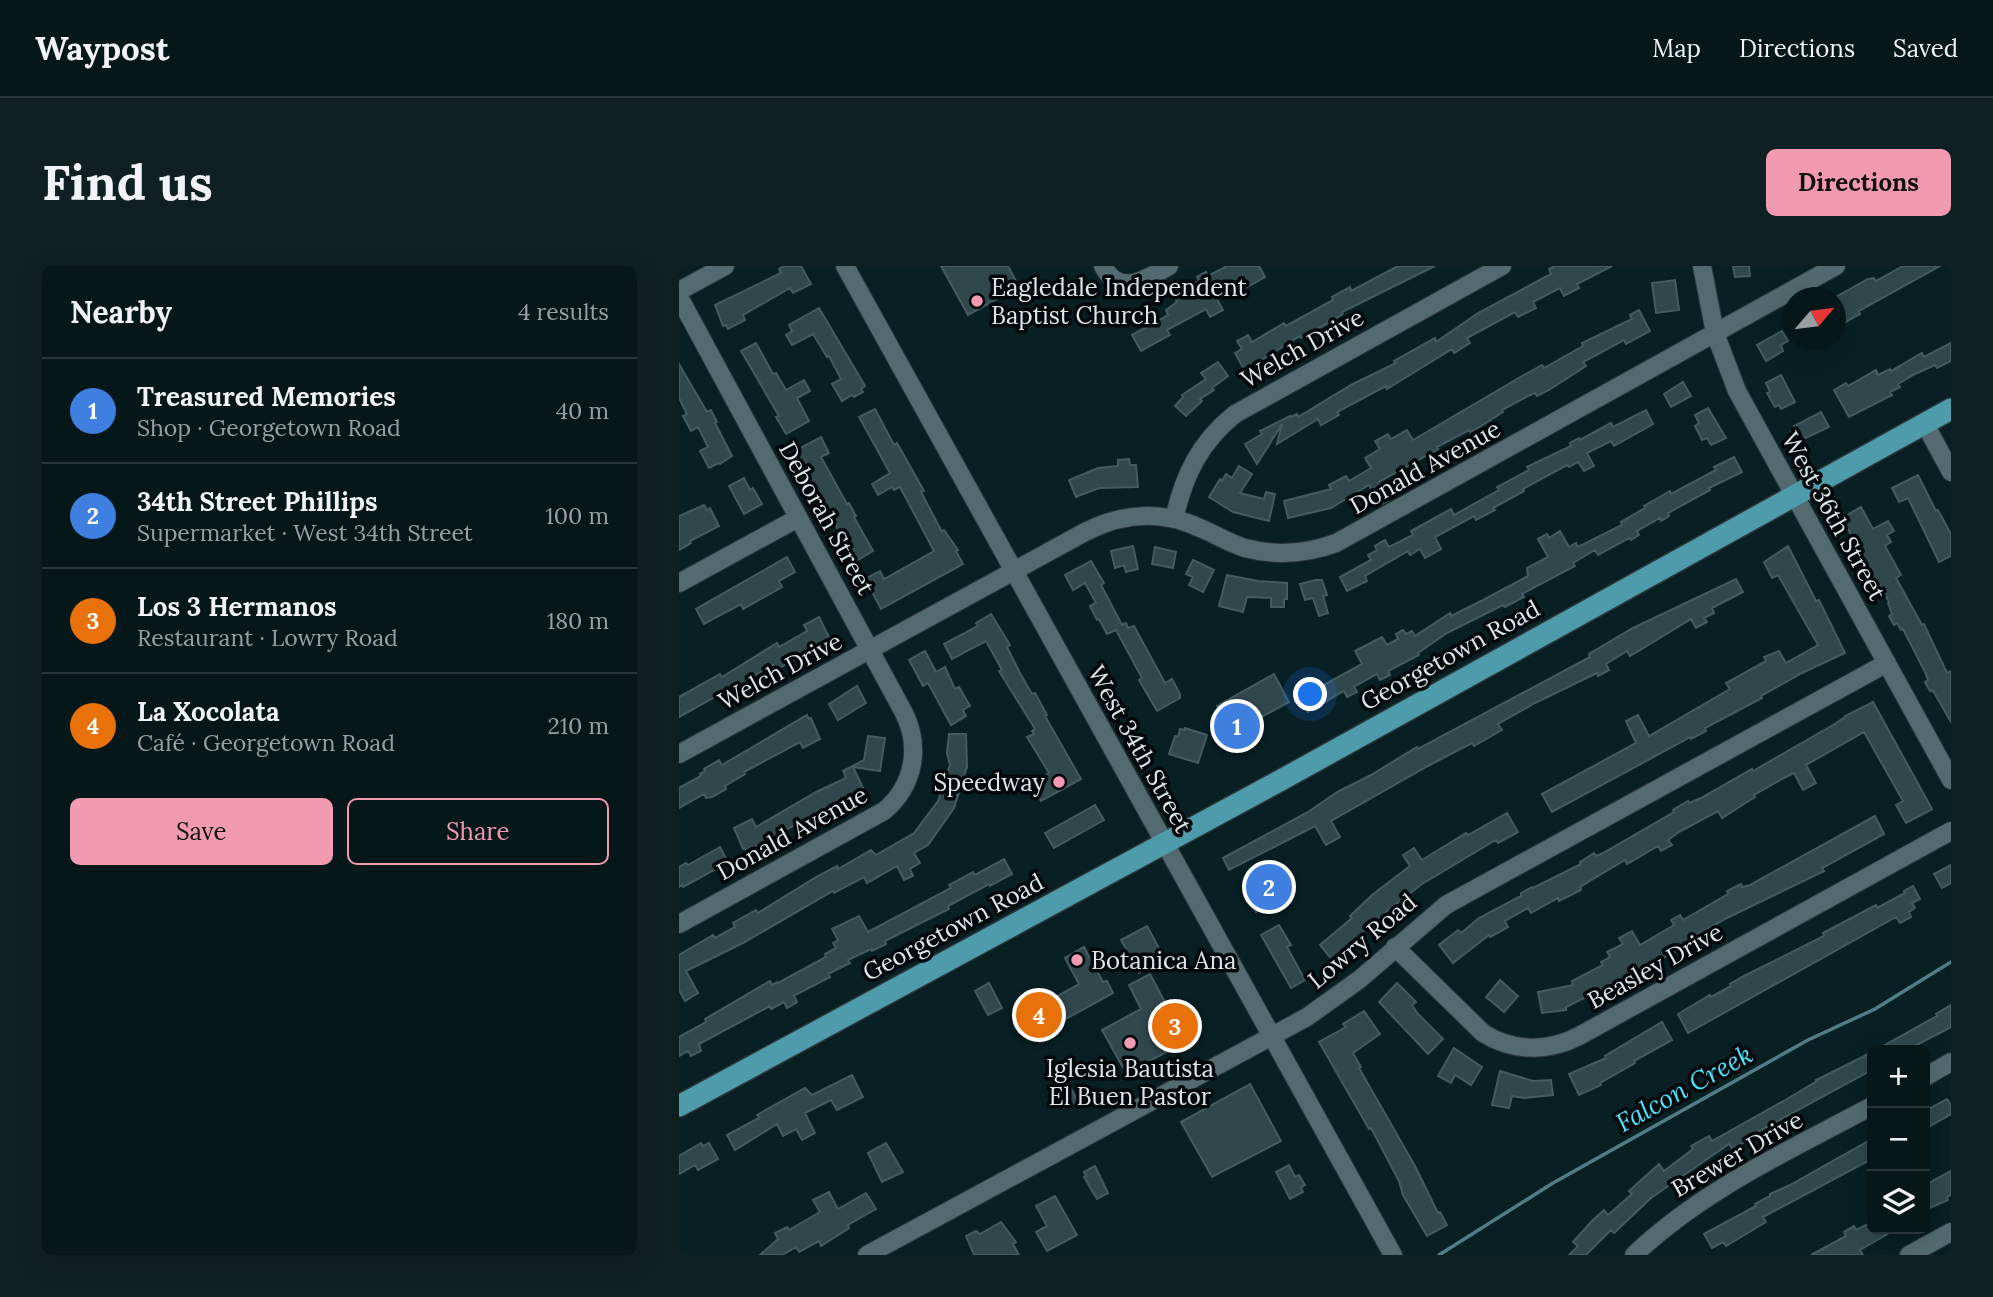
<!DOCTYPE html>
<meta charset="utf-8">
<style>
:root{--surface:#06171a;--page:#0f2023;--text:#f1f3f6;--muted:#989fa2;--line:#273639;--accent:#f19ab2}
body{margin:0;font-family:Lora,serif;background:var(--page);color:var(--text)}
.controls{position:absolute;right:21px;bottom:21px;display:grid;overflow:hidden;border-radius:10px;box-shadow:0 7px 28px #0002}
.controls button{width:63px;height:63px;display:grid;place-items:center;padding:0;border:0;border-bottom:2px solid var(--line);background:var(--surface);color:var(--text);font:35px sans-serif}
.compass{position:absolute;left:1104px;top:21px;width:63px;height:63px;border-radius:50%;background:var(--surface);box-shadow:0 7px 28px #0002;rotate:62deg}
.you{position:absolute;left:632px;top:429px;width:24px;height:24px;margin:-18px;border:5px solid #fff;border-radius:50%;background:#1a73e8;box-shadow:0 0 0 10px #1a73e833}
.badge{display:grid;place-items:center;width:46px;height:46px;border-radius:50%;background:var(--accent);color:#fff;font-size:23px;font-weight:700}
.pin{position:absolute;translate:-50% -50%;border:4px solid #fff;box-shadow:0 2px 7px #0006}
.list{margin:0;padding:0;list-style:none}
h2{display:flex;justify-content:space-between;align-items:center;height:91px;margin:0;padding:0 28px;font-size:30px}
h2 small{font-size:23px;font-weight:400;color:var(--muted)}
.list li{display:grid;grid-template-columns:46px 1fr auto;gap:21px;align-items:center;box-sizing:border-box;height:105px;padding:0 28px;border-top:2px solid var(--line)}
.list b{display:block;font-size:26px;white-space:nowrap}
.list p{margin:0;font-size:23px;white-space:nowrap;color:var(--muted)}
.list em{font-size:23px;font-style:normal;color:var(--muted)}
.actions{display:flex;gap:14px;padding:21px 28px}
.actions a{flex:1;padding:16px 0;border:2px solid var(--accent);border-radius:10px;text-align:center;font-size:24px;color:var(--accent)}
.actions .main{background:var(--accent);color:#111}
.icon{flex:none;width:38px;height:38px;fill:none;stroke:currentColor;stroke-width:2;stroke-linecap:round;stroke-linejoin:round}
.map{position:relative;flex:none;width:1272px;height:989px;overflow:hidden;border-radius:10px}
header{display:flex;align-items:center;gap:42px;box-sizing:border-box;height:98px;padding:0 35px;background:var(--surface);border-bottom:2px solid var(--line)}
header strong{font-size:33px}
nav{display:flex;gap:38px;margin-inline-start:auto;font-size:24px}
.intro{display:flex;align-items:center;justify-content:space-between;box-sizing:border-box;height:168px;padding:0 42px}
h1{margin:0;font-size:49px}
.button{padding:18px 32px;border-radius:10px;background:var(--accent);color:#111;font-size:24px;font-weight:700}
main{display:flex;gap:42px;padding:0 42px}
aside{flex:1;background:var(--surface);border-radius:10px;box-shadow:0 7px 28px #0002}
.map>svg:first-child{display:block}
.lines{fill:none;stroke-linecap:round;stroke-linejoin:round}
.stream{stroke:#517d86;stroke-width:3.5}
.building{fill:#30474c;stroke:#445b60;stroke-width:2}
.minor-casing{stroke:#2c3639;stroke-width:20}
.major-casing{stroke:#2c3639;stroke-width:24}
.minor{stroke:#536b70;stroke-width:18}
.major{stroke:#4e9cab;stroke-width:21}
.poi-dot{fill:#f19ab2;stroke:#020709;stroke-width:2.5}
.labels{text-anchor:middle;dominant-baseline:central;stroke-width:7;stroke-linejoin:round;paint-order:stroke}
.poi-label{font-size:24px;fill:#dbe8eb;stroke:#020709;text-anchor:start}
.street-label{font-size:24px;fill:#dbe8eb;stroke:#020709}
.water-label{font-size:26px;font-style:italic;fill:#4ce3fe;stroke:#020709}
</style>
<header>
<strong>Waypost</strong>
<nav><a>Map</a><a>Directions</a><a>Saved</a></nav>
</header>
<div class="intro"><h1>Find us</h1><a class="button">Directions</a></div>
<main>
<aside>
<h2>Nearby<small>4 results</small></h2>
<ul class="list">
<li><span class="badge" style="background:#3f7fe0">1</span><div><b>Treasured Memories</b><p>Shop · Georgetown Road</p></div><em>40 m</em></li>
<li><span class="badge" style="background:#3f7fe0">2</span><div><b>34th Street Phillips</b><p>Supermarket · West 34th Street</p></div><em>100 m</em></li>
<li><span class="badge" style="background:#e8710a">3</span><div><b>Los 3 Hermanos</b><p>Restaurant · Lowry Road</p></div><em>180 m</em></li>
<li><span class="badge" style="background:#e8710a">4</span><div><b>La Xocolata</b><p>Café · Georgetown Road</p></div><em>210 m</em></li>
</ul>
<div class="actions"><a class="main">Save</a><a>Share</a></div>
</aside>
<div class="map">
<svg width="1272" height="989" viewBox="0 0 1272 989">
<rect width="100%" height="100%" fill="#081f23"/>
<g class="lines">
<!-- stream -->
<path class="stream" d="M760 989 874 917 1129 774 1196 743 1272 696"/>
</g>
<!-- building -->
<path class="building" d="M105 0H122L132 18 114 27 111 22 64 49 66 54 49 63 47 59 44 60 36 39 102 7 100 3Z
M262 0H329L340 21 289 49Z
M548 0H580L586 11 563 24 558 15 540 25 543 30 538 33 544 44 531 51 527 43 488 64 491 69 462 85 453 69 489 49 487 44 498 36 494 29 520 15 518 11 527 6 529 10Z
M719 0H756L663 46 664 48 648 58 622 72 621 70 576 98 578 101 566 105 556 87 563 83 558 75 569 69 573 76 605 57 607 60 654 34 653 31 671 21 672 25Z
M876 0H933L898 18 900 22 885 30 881 22 854 36 857 42 839 51 836 46 788 72 791 77 775 87 773 83 708 123 707 120 658 146 660 149 642 159 639 153 598 178 603 158 578 198 566 178 583 168 581 165 611 150 612 151 618 148 619 151 672 119 717 97 715 95 756 72 757 76 799 47 872 8 870 3Z
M1054 0H1070L1071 10 1056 11Z
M1224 0H1261L1180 45 1181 48 1161 59 1157 49 1155 32 1189 13 1195 12 1197 15Z
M996 14 1000 44 977 47 973 17Z
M140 42 186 120 182 123 184 126 175 131 173 129 163 135 153 118 162 113 150 90 148 91 134 68 113 79 107 69 113 65 110 59Z
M960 44 971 65 947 78 945 74 904 96 907 100 870 124 858 130 856 127 847 131 823 144 824 146 801 161 791 166 790 164 758 181 759 183 700 216 709 235 701 239 690 219 652 242 609 252 605 235 652 223 650 219 667 210 670 215 692 202 686 192 701 183 696 175 709 168 712 173 728 164 734 174 838 113 863 99 865 102 904 80 903 77 953 53 951 49Z
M1103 65 1109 75 1102 79 1104 85 1087 95 1078 79Z
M77 77 94 108 97 107 107 124 125 114 131 125 118 132 130 155 107 168 97 151 100 150 62 85Z
M1272 77V95L1258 102 1256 99 1236 108 1219 118 1221 121 1211 126 1213 129 1170 151 1155 124 1167 117 1169 120 1197 104 1199 109 1211 103 1212 105 1243 87 1245 91Z
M539 96 549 110 533 122 535 124 521 133 523 135 507 150 496 140 504 131 503 129 527 113 522 107Z
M0 98 28 146 32 144 38 156 36 157 53 190 41 198 40 197 30 202 21 185 29 181 19 161 12 165 4 150 8 148 0 132Z
M1102 109 1116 136 1102 143 1100 139 1096 141 1088 127 1091 126 1087 117Z
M1004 116 1012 130 992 141 985 128Z
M1029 142 1047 172 1032 179 1028 172 1023 174 1016 160 1020 157 1016 149Z
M196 143 215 179 218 177 245 225 242 226 263 266 265 264 279 284 277 285 284 298 202 343 186 313 201 305 205 313 255 285 221 221 215 224 213 221 199 229 193 218 211 207 180 151Z
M967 144 974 158 935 180 932 175 908 187 915 200 905 205 899 196 890 201 888 199 844 223 845 225 814 242 816 244 797 254 795 250 756 271 762 283 746 292 741 283 731 289 729 285 686 310 688 315 668 325 661 311 692 294 689 289 698 284 696 280 706 274 710 281 734 269 732 265 772 243 775 249 820 224 818 221 850 204 848 201 892 180 891 177 900 172 901 174 932 157 934 161Z
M1142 146 1150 161 1118 176 1112 166 1117 163 1115 160Z
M142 171 150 187 142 191 168 238 170 237 177 250 175 251 194 285 179 294 161 264 160 265 116 185Z
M1055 191 1063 206 1030 222 1031 224 989 247 990 250 982 255 981 252 958 265 960 269 952 274 950 272 919 289 916 284 894 297 896 300 843 328 845 331 826 341 824 339 768 367 739 387 740 389 709 405 711 409 701 414 698 408 675 421 678 426 668 431 665 425 629 446 621 432 683 398 676 385 703 371 708 379 719 373 717 368 724 364 727 368 733 365 736 370 771 347 772 350 804 334 849 310 848 302 869 291 859 273 868 268 870 272 881 265 890 281 897 277 899 281 943 259 942 256 966 242 965 240 979 232 991 225 992 228 1037 204 1035 201Z
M450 193 451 199H457L459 221 420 222 397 231 390 214 419 202 439 200V194Z
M560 200 573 208 561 227 585 233 587 226 596 228 590 255 554 246 530 231 541 213 543 215 547 208 553 212Z
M1239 209 1257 245 1259 244 1272 268V290L1260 296 1229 232 1220 236 1213 222Z
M65 212 71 224 74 222 83 238 65 248 50 220Z
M25 239 28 244 31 242 40 260 11 275 12 277 0 284V250Z
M1182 241 1194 263 1209 255 1215 265 1208 269 1212 276 1206 280 1222 309 1217 312 1243 359 1245 358 1268 407 1272 405V456L1256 428 1253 424 1251 425 1246 416 1249 414 1246 406 1224 363 1222 364 1218 357 1215 359 1210 350 1213 348 1209 337 1210 336 1198 314 1196 315 1188 301 1185 303 1174 282 1178 280 1163 252Z
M454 280 459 303 447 306 445 299 436 302 432 285Z
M1109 280 1137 335 1140 334 1166 387 1123 407 1082 430 1083 432 1026 462 1027 465 1012 473 1011 471 1006 474 873 546 863 528 957 477 947 455 959 449 970 470 1051 423 1047 417 1087 395 1085 391 1100 385 1107 397 1139 379 1099 309 1093 312 1085 296Z
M476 281 497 286 494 302 473 298Z
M108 291 116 306 100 315 103 321 64 343 62 338 25 358 17 343Z
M514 294 535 304 524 326 510 319 514 311 507 308Z
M412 295 425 317 422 319 443 359 447 357 449 362 455 360 486 417 493 413 501 428V432L478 445 460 414 463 412 437 364 428 368 420 353 418 354 411 340 417 337 406 317 394 324 386 309Z
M548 309 579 315 608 317V333H605V341H592V332L568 331 564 346 540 340Z
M1057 313 1064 326 1033 342 1035 347 1025 352 1028 356 1017 362 1012 353 951 390 948 385 927 398 930 404 919 410 918 407 856 437 819 458 823 464 795 480 793 477 749 500 652 555 661 571 647 579 636 560 550 604 544 592 629 546 658 526 692 509 738 481 739 483 911 391 910 388 954 362Z
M637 314H643L648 329 644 330 649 347 640 350 634 332 626 334 621 318Z
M312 348 331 379 328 381 342 409 353 428 356 427 368 449 366 450 402 513 362 535 352 517 370 507 348 471 355 468 353 465 356 463 320 405 323 404 307 375 273 393 265 378 299 360 297 357Z
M140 351 151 373 97 404 94 399 75 410 76 412 64 419 55 423 54 421 0 451V431L41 408 43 411 98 377 100 381 128 365 125 359Z
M246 385 257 406 266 401 276 423 280 421 291 440 284 444 287 450 272 459 249 417 244 420 230 394Z
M595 408 610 436 553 467 538 440Z
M178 420 187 437 159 454 150 438Z
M1194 436 1253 543 1250 545 1227 557 1217 539 1224 535 1185 466 1127 499 1137 517 1124 524 1115 507 1103 513 1075 529 1076 531 1043 552 1039 545 1000 566 989 574 993 579 982 585 979 580 948 598 946 594 901 621 902 624 880 635 879 632 852 647 849 642 826 655 829 661 811 671 810 669 774 697 760 679 779 664 782 667 800 652 842 630V627L853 621 854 622 902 598 901 596 915 587 917 590 924 587 995 546 994 544 1009 535 1010 537 1022 532 1073 503 1074 505 1154 459 1166 451V450Z
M128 449 130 453 132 452 141 473 124 482 121 476 65 506 66 508 46 520 47 523 33 531 27 532 25 528 0 542V522L22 510 21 508 26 505 25 503 40 494 43 499Z
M506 462 528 469 519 497 490 488 496 470 499 471 501 463 506 464Z
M270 468H287L288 501 275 542 249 579 235 587 241 597 231 603 234 610 225 614 218 600 188 617 185 611 155 627 154 625 64 677 7 705 19 727 6 735 0 724V689L34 669 36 672 56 661 54 657 77 644 79 647 137 611 158 600 159 603 192 584 197 589 235 567 259 535 271 499 268 487Z
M189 470 206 472 201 505 174 501 185 524 157 538 156 536 68 586 66 582 64 583 55 562 73 553 77 561 139 525 165 513 167 511 164 505 185 494Z
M416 539 425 554 375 582 366 567Z
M828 547 839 566 819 577 817 574 810 578 743 618 708 645 696 658 695 656 654 695 641 679 673 652 671 650 693 629 731 600 724 589 735 582 743 594 787 567 789 569Z
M1196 550 1205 568 1143 602 1145 605 1048 652 1014 671 1015 675 988 690 887 741V744L863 747 859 726 894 719 893 715 924 699 922 696 931 691 928 686 944 678 940 672 953 665 961 679 995 659 992 654 1001 649 1004 654 1049 628 1048 625 1062 618 1063 621 1071 619Z
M41 581 49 596 4 621 3 619 0 621V601L7 597 9 599Z
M325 593 333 608 311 620 310 618 269 640 270 643 206 675 207 678 193 685 192 683 169 694 171 697 149 708 151 711 118 728 115 730 118 736 108 742 105 736 92 743 91 740 20 778 22 785 12 790 9 785 0 790V771L27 756 26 753 91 715 93 719 98 716 99 717 147 691 146 688 157 682 154 677 159 674 153 663 180 650 189 666 272 622 270 619 294 606 296 609Z
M1272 599V617L1263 622 1255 608Z
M605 604 616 625 577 646 565 626Z
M1234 620 1241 633 1233 637 1236 642 1230 646 1232 651 1221 657 1217 651 1009 767 999 748 1031 729 1032 731 1052 720 1051 718 1065 710 1145 670 1144 667 1197 639 1198 642 1226 627 1225 625Z
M600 659 612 679 608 681 626 714 612 722 582 669Z
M468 660 486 693 460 707 442 674Z
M405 681 424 716 428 715 434 727 374 760 378 767 361 776 346 748 400 718 386 692Z
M471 708 507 776 447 807 423 764 462 743 450 719Z
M821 714 839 730 825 746 807 731Z
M310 717 323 742 309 749 296 725Z
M718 717 737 736 733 739 739 748 764 773 749 788 700 736Z
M1272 739V761L1228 784H1197L1258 750 1257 748Z
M685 745 701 768 674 787 682 801 680 802 736 900 759 947 761 946 768 959 748 970 724 929 720 915 692 862 690 863 640 776 667 761 664 758Z
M983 756 993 774 955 795 956 797 921 817 922 819 900 829 890 808 927 792 926 790Z
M775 782 803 801 792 819 776 809 772 817 759 810Z
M1193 786V804L1071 870 1072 872 1059 880 1053 882 1050 878 972 932 935 967 932 964 907 989H890L899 980 894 976 913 955 925 944 929 949 953 928 950 925 980 898 985 905 1014 883 1012 880 1030 870 1033 875 1108 833 1138 815 1137 814Z
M821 805 854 815 872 814 874 829 845 832 833 830 830 842 813 839Z
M173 809 184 831 158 844 152 834 126 847 136 867 123 874 117 863 104 870 98 858 56 884 48 869 80 852 78 849 126 822 133 829Z
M386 812 399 835 385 842 373 818Z
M571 818 602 875 533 911 502 856Z
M1268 833 1272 839V848L1246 863V845Z
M1193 873V893L1084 951 1087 956 1047 980 1044 976 1033 982 1025 968 1077 940 1076 938 1091 930V928L1111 919Z
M22 877 24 880 30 877 39 893 19 904 16 899 0 908V890Z
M207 877 224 906 203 916 189 887Z
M610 899 616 911 620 909 626 919 622 921 624 926 611 933 597 906Z
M416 900 429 927 418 933 405 911 407 910 405 906Z
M1272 905V929L1268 931 1269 934 1246 944V919Z
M150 926 159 943 187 927 197 943 169 959 170 962 142 980 140 975 120 986 117 981 103 989H81L99 973 96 967 108 961 110 964 141 946 134 934Z
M376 930 398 969 368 985 357 966 368 960 357 940Z
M322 956 337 976 334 978 340 989H295L287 970 297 965 301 968Z
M1193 956V963H1217L1181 984 1184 989H1132L1167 970 1165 966 1175 960 1177 964Z"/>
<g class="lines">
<!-- minor casing -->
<g class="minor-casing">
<path id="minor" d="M166 0 714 989
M424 0C441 32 467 13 490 0
M1023 0 1036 67 1058 125 1272 514
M0 25 46 0
M0 31 225 447C242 481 235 520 205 545L0 658
M1246 158 1272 206
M495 253C505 209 521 176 556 148L823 0
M0 317 119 252
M0 488 406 266C443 247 483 244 521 262 536 268 550 277 566 282 596 290 627 288 657 277L1157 0
M716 681 804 767C834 786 869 786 900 770L1272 565
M1246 811 1272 796
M188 989 628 751 681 713 767 639 1208 397
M955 989C1023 924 1111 884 1193 840
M1230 989 1272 966"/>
</g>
<!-- major casing -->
<g class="major-casing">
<path id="major" d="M0 840 604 513 1272 143"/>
</g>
<!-- minor -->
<use href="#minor" class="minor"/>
<!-- major -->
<use href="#major" class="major"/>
</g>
<!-- markers -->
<g class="poi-dot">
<circle cx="298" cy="35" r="7"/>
<circle cx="380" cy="516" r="7"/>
<circle cx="398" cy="694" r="7"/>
<circle cx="451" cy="777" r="7"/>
</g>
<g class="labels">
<!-- poi labels -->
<g class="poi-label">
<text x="312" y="21">Eagledale Independent<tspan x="312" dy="28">Baptist Church</tspan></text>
<text x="366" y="516" text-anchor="end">Speedway</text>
<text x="412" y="694">Botanica Ana</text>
<text x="451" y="802" text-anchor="middle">Iglesia Bautista<tspan x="451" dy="28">El Buen Pastor</tspan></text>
</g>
<!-- street labels -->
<g class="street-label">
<text transform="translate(623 82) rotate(-29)">Welch Drive</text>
<text transform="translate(746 201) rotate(-29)">Donald Avenue</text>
<text transform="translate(1155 250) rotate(61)">West 36th Street</text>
<text transform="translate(148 252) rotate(61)">Deborah Street</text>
<text transform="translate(771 389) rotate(-29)">Georgetown Road</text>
<text transform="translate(101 405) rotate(-28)">Welch Drive</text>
<text transform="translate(461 483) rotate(61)">West 34th Street</text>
<text transform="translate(113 567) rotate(-29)">Donald Avenue</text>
<text transform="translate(274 661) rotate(-28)">Georgetown Road</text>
<text transform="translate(683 675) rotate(-40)">Lowry Road</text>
<text transform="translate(976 700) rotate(-29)">Beasley Drive</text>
<text transform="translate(1058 888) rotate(-30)">Brewer Drive</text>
</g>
<!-- water labels -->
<g class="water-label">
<text transform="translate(1005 822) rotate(-29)">Falcon Creek</text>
</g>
</g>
</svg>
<div class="controls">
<button>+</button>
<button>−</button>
<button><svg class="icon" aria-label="layers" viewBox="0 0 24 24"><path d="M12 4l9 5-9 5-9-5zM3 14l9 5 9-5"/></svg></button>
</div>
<svg class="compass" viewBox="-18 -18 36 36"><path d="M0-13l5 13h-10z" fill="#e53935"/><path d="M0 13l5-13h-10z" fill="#989fa2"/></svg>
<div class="you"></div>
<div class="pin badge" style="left:558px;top:460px;background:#3f7fe0">1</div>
<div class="pin badge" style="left:590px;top:621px;background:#3f7fe0">2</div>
<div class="pin badge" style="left:496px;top:760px;background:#e8710a">3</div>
<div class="pin badge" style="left:360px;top:749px;background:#e8710a">4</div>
</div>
</main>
